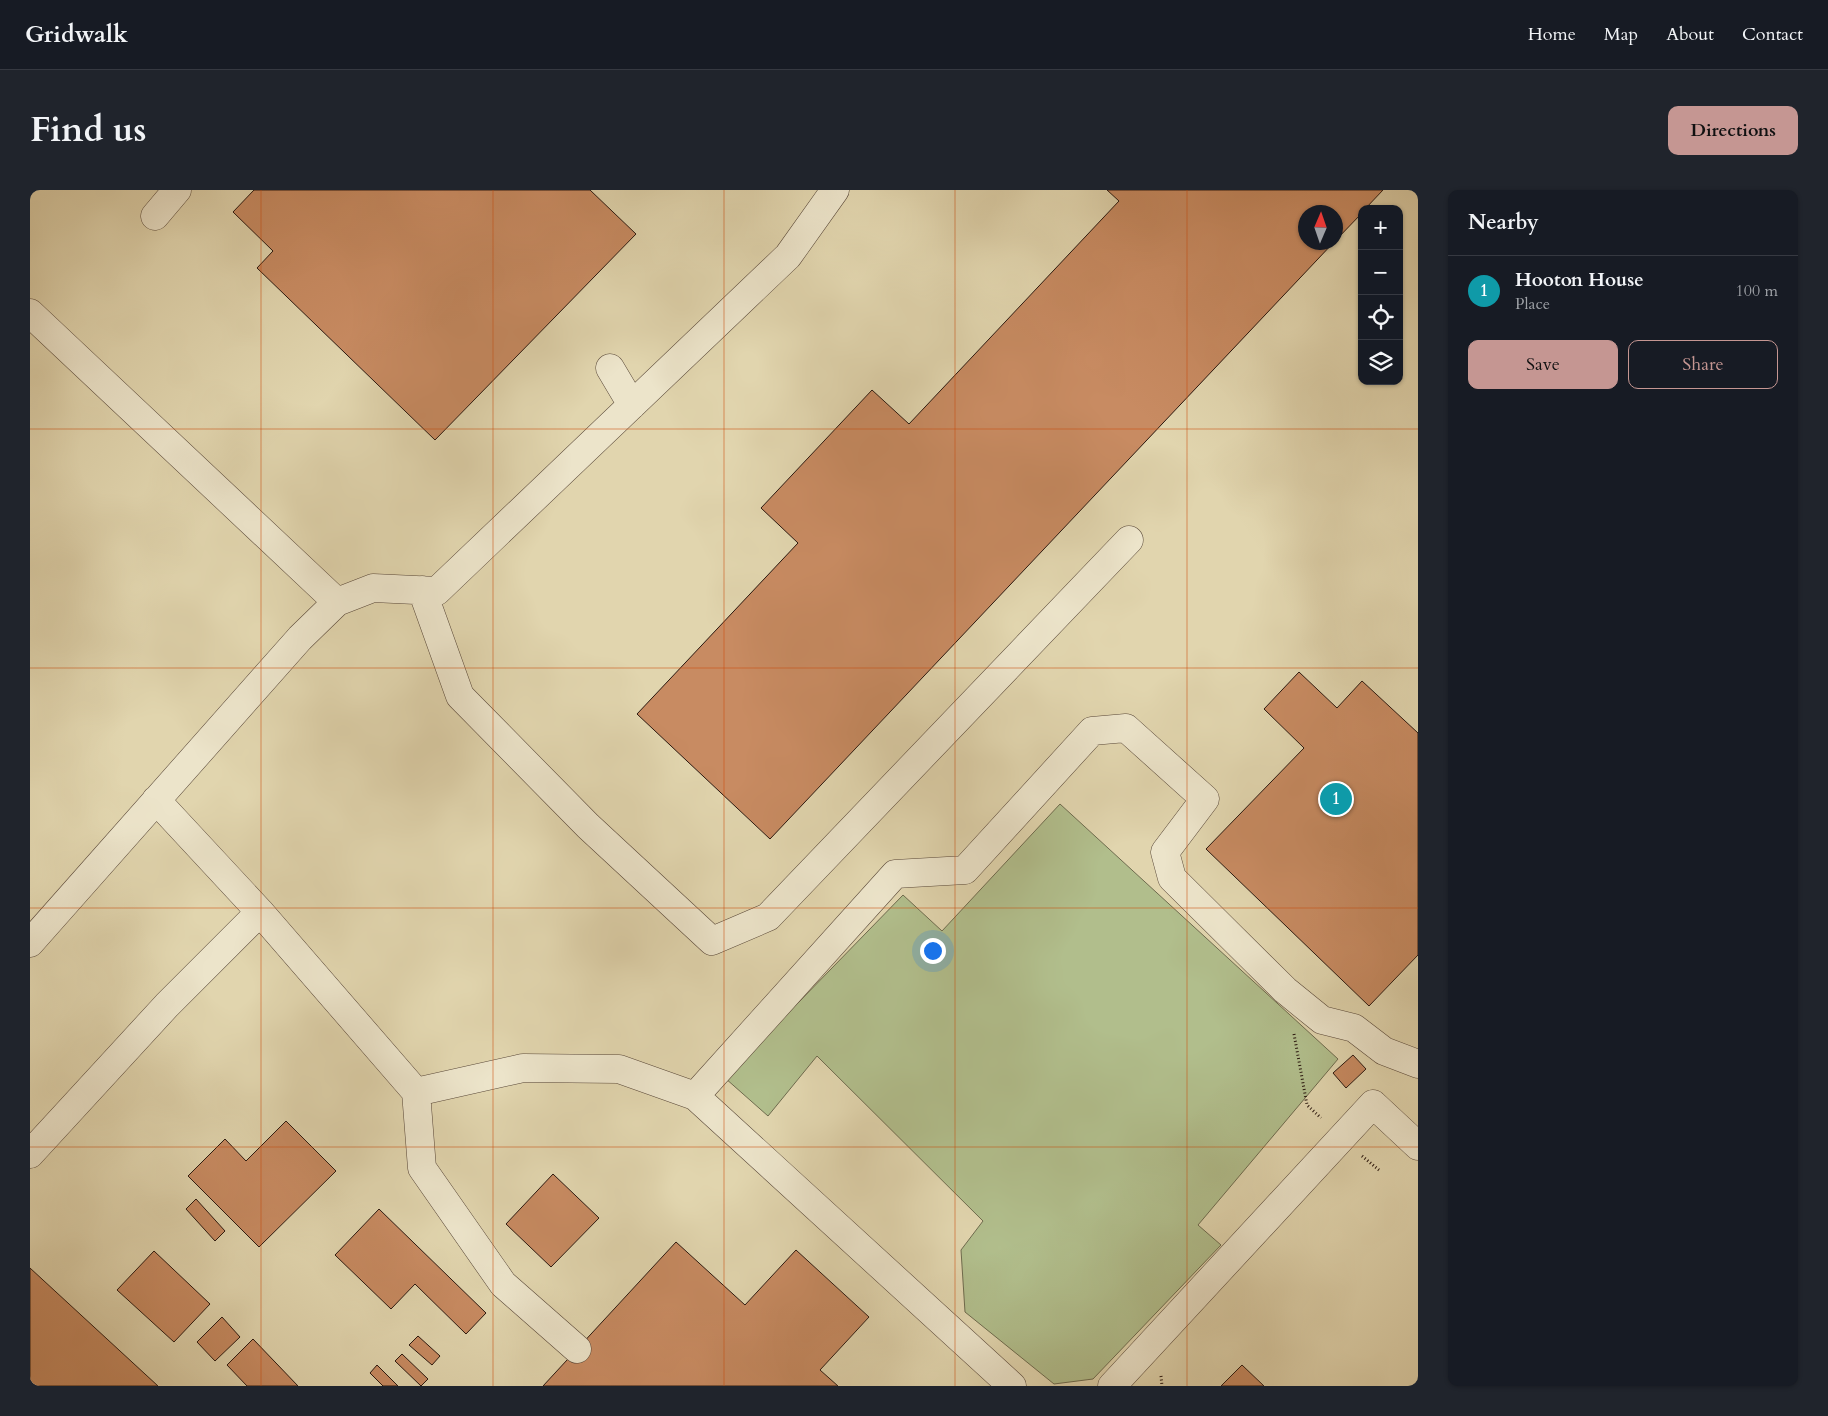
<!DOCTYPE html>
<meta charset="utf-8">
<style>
:root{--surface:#171b24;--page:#20242c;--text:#f1f3f6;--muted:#9ea1a6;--line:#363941;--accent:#c59692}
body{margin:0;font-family:Cardo,serif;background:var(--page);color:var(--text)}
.controls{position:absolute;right:15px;top:15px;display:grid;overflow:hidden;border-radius:10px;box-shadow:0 1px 4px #0004}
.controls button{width:45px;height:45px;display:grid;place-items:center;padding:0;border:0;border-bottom:1px solid var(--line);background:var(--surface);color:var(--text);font:25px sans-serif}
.compass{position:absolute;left:1268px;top:15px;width:45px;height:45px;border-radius:50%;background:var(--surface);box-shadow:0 1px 4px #0004;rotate:2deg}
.you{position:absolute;left:902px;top:760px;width:18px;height:18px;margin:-12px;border:4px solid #fff;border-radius:50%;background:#1a73e8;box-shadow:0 0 0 8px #1a73e833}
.badge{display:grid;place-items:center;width:32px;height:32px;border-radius:50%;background:var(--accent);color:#fff;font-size:16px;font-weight:700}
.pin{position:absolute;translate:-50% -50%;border:2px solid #fff;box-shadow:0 1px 5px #0006}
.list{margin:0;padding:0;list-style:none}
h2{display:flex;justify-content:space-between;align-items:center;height:65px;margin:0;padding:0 20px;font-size:21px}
h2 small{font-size:16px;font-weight:400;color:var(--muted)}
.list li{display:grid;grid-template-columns:32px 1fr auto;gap:15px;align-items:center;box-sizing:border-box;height:70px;padding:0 20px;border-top:1px solid var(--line)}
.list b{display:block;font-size:19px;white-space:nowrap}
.list p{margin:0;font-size:16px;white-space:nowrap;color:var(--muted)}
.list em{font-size:16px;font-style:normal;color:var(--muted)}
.actions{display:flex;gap:10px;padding:15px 20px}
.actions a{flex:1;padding:11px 0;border:1px solid var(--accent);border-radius:10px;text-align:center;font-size:18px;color:var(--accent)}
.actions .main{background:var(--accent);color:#111}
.icon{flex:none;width:28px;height:28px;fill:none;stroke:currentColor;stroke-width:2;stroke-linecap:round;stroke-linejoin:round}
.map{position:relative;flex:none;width:1388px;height:1196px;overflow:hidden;border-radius:10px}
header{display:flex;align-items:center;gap:30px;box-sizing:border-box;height:70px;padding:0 25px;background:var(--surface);border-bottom:1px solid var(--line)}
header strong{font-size:24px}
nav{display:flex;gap:28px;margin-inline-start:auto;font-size:18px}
.intro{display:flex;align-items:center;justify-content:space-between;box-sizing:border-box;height:120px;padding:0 30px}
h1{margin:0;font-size:35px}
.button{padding:12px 22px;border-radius:10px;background:var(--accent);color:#111;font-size:18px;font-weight:700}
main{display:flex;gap:30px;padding:0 30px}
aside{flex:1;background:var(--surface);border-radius:10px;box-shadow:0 1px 4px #0004}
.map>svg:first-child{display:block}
.green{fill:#b1be8c;stroke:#6e6b4e}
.building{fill:#c88b62;stroke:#2a1810}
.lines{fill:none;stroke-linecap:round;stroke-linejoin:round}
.minor-casing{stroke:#584738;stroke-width:29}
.path{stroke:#2a1810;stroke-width:3;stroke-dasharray:1 2.5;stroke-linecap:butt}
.minor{stroke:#ece4ca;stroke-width:28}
.grid{fill:none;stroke:#cc4f0d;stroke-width:1;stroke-opacity:0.55}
</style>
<header>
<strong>Gridwalk</strong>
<nav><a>Home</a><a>Map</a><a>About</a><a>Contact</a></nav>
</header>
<div class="intro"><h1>Find us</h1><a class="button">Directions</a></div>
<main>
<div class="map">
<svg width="1388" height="1196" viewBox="0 0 1388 1196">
<rect width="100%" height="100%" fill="#e1d5ae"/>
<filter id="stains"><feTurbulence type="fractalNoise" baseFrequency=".004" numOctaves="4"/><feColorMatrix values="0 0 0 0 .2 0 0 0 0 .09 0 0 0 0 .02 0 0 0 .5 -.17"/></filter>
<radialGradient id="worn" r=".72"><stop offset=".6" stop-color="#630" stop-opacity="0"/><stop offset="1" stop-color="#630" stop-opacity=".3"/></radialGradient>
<!-- green -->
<path class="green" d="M1030 614 1308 869 1168 1035 1191 1055 1063 1189 1024 1194 935 1122 931 1060 953 1031 787 866 738 926 695 888 873 705 912 741Z"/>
<!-- building -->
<path class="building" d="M224 0H560L606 44 405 250 227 78 243 61 203 22Z
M1077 0H1353L1335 19H1332V23L1306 50V22H1276V52H1304L740 649 607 524 768 353 731 318 842 200 879 234 1089 11Z
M1269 482 1307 518 1332 491 1388 543V765L1339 816 1176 659 1274 558 1234 519Z
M1323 865 1336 879 1316 898 1303 883Z
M256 931 306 981 229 1057 158 986 195 949 216 971Z
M523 984 569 1028 521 1077 476 1034Z
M166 1009 195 1041 185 1051 156 1019Z
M349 1019 456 1123 436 1144 385 1094 361 1119 305 1065Z
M646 1052 715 1115 766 1060 839 1127 790 1180 808 1196H513Z
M124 1061 180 1114 144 1152 87 1100Z
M0 1078 128 1196H0Z
M192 1127 210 1147 185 1171 167 1152Z
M388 1146 410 1166 402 1175 379 1155Z
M223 1149 268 1196H217L197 1175Z
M372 1164 398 1189 391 1196 365 1171Z
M347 1175 368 1196H353L340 1183Z
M1212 1175 1234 1196H1191Z"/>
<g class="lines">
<!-- minor casing -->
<g class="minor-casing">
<path id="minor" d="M125 26 147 0
M0 123 307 412
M580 178 602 215
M392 400 430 506 558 636 682 751 738 727 1099 350
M126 610 230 722 386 902 493 878 589 879 665 906 982 1196
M0 753 270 448 307 412 343 398 407 401 758 66 805 0
M386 902 392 978 473 1094 547 1159
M665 906 865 684 935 680 1062 541 1096 538 1175 609 1135 662 1142 688 1255 800 1292 830 1324 838 1354 861 1388 874
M0 964 137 815 230 722
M1082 1196 1343 914 1388 956"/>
</g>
<!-- path -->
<path class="path" d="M1264 844 1277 915 1291 928
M1332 966 1349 980
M1131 1186 1132 1196"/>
<!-- minor -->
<use href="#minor" class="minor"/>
</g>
<!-- grid -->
<path class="grid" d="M231 0V1196M463 0V1196M694 0V1196M925 0V1196M1157 0V1196M0 239H1388M0 478H1388M0 718H1388M0 957H1388"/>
<rect width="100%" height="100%" filter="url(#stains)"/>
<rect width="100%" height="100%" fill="url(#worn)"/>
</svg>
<div class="controls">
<button>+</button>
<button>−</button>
<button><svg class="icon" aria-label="locate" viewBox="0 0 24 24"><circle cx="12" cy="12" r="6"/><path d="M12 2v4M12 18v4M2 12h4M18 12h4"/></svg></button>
<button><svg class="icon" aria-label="layers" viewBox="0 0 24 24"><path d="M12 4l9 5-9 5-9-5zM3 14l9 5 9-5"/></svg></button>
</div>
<svg class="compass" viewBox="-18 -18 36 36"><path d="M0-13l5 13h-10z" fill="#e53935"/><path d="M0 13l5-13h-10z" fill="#9ea1a6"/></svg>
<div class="you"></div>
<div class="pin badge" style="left:1306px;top:609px;background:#0f9aa8">1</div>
</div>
<aside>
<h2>Nearby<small></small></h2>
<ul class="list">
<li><span class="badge" style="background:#0f9aa8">1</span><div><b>Hooton House</b><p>Place</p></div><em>100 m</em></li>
</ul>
<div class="actions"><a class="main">Save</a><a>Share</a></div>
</aside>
</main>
